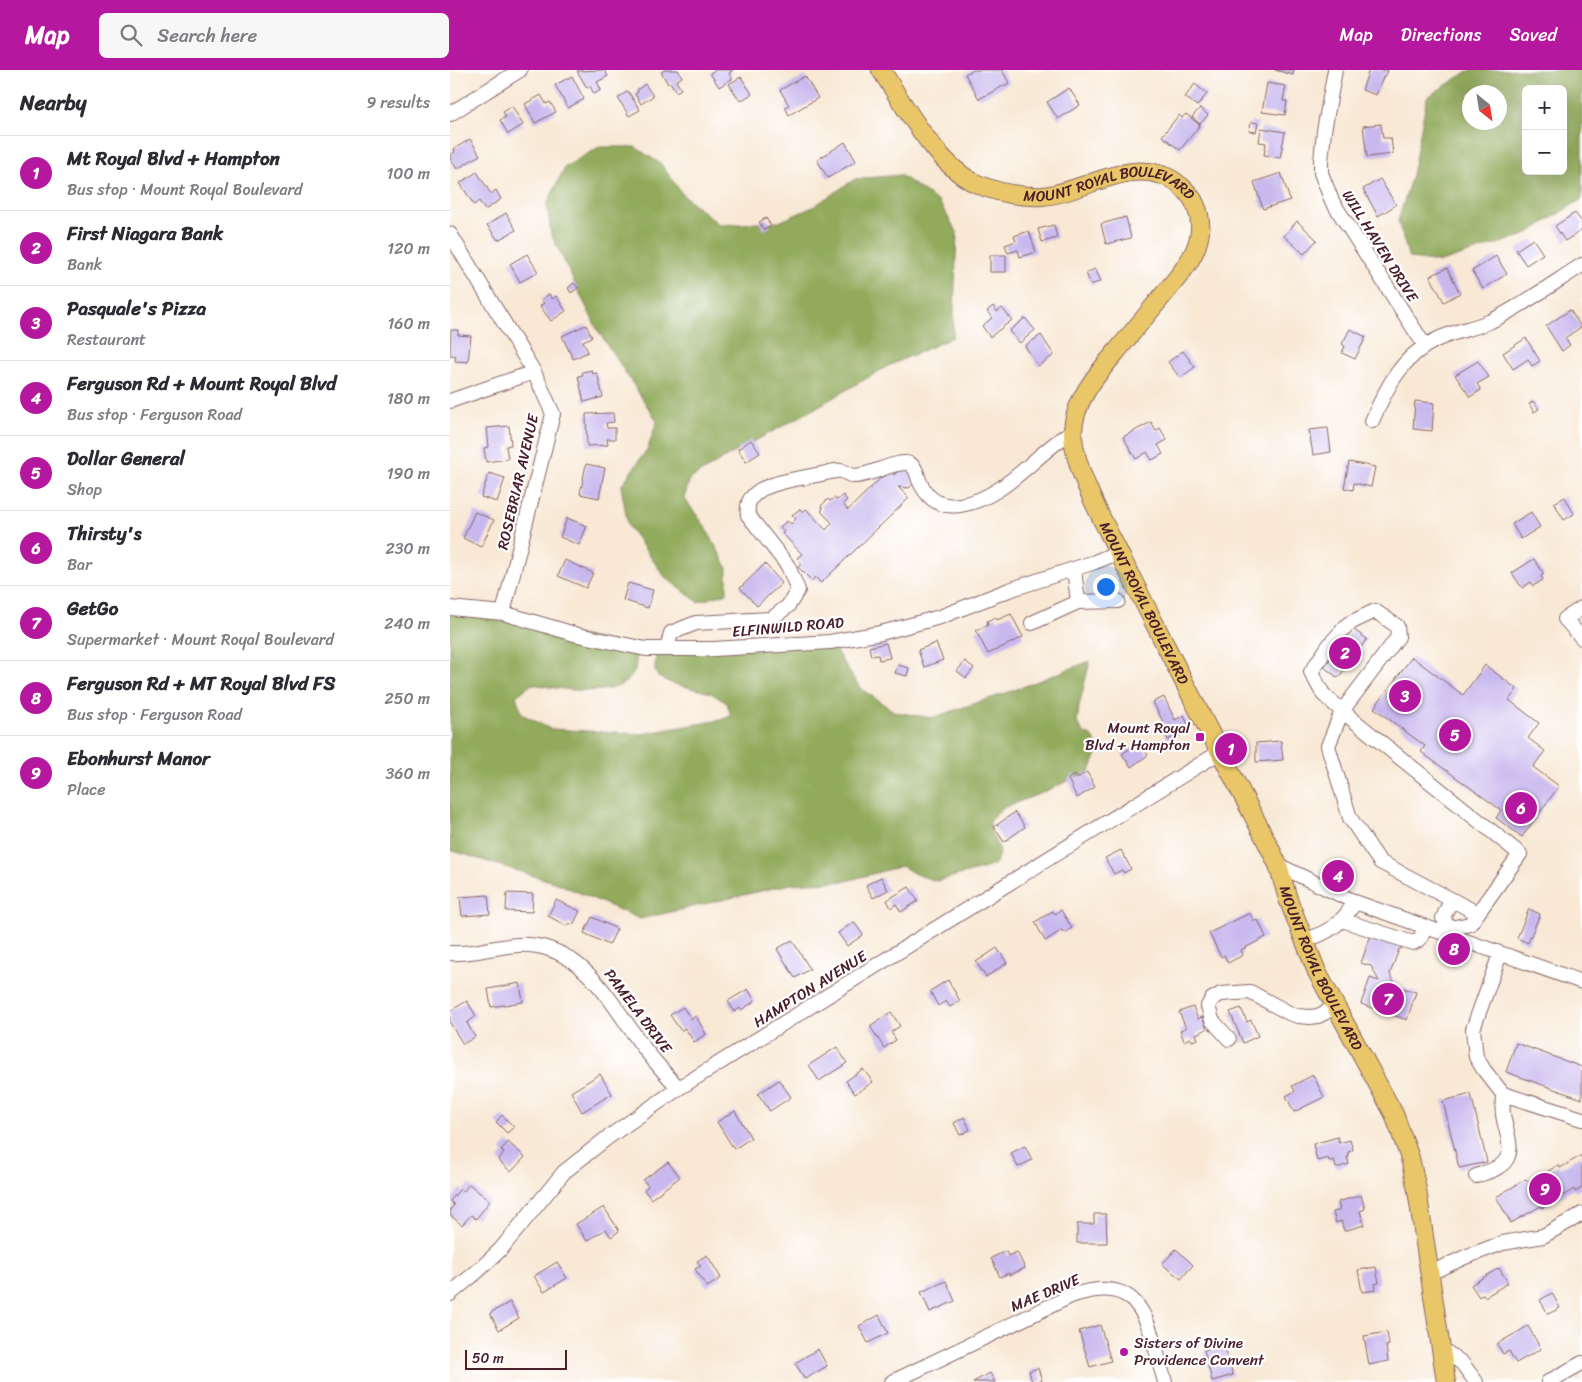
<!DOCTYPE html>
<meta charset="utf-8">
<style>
:root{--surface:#fff;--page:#f7f7f7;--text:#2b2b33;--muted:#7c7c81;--line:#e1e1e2;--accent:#b5179e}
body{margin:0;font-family:Sriracha,sans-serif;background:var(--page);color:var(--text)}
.controls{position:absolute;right:15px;top:15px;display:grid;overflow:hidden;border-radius:8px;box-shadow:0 5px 20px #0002}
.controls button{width:45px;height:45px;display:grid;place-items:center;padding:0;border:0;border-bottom:1px solid var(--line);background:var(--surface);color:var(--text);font:25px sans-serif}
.compass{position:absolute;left:1012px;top:15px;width:45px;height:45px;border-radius:50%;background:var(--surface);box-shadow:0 5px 20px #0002;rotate:150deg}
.scale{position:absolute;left:15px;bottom:12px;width:102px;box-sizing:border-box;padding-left:5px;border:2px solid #4a1f2b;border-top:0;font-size:14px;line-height:18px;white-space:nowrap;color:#4a1f2b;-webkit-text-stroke:4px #fff;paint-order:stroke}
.you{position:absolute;left:655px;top:516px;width:18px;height:18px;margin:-12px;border:4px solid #fff;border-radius:50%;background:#1a73e8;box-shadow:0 0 0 8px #1a73e833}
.badge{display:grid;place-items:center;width:32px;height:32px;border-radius:50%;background:var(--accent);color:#fff;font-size:16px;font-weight:700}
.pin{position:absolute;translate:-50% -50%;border:2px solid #fff;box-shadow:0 1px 5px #0006}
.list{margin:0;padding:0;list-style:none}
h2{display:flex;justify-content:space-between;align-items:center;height:65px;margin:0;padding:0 20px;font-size:21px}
h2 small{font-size:16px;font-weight:400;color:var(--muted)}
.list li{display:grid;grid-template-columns:32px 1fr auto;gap:15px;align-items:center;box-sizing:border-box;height:75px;padding:0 20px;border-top:1px solid var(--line)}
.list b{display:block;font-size:19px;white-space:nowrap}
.list p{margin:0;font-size:16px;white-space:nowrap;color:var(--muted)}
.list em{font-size:16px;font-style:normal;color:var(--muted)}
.icon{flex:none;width:28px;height:28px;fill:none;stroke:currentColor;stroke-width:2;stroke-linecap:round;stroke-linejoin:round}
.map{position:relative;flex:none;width:1132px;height:1312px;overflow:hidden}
header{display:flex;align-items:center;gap:30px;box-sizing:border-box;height:70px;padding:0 25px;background:var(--accent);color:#fff}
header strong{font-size:24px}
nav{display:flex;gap:28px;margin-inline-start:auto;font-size:18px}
.search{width:350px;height:45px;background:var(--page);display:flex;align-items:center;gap:12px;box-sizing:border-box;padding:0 18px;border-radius:8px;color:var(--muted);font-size:19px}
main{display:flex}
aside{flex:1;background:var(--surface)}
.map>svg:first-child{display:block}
.forest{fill:#91aa5b;stroke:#6e6443;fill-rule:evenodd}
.building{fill:#c8b8ee}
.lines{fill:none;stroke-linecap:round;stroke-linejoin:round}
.minor-casing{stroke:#876566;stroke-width:16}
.major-casing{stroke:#876566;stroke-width:20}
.minor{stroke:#fff;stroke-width:14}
.major{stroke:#e9c769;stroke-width:18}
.poi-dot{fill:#b5179e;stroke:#fff;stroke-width:2}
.labels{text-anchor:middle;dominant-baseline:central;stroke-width:4.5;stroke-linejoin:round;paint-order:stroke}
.street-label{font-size:15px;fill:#4a1f2b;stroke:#fff}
.poi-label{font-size:15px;fill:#4a1f2b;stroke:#fff;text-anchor:end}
</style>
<header>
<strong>Map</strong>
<div class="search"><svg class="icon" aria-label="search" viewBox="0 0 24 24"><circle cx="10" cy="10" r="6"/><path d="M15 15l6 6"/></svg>Search here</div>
<nav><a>Map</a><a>Directions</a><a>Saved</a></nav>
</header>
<main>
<aside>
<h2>Nearby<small>9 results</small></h2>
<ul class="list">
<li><span class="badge">1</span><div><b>Mt Royal Blvd + Hampton</b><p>Bus stop · Mount Royal Boulevard</p></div><em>100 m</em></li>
<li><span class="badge">2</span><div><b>First Niagara Bank</b><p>Bank</p></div><em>120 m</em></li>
<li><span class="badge">3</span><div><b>Pasquale's Pizza</b><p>Restaurant</p></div><em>160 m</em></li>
<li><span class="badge">4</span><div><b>Ferguson Rd + Mount Royal Blvd</b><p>Bus stop · Ferguson Road</p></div><em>180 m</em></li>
<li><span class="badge">5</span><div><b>Dollar General</b><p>Shop</p></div><em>190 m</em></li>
<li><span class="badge">6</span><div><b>Thirsty's</b><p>Bar</p></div><em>230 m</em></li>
<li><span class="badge">7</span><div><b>GetGo</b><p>Supermarket · Mount Royal Boulevard</p></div><em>240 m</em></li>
<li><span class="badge">8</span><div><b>Ferguson Rd + MT Royal Blvd FS</b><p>Bus stop · Ferguson Road</p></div><em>250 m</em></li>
<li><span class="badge">9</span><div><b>Ebonhurst Manor</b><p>Place</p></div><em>360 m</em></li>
</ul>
</aside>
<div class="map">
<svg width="1132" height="1312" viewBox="0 0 1132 1312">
<rect width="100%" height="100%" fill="#fff"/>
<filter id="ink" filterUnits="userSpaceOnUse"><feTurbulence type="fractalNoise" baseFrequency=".02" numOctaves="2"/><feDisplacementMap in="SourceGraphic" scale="10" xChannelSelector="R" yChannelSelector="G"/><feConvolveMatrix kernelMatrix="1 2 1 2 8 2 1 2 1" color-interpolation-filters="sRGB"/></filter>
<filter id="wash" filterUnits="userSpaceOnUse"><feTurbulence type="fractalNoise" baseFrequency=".0096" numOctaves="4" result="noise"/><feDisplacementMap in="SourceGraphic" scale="20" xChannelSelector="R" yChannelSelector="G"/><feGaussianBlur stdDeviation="1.12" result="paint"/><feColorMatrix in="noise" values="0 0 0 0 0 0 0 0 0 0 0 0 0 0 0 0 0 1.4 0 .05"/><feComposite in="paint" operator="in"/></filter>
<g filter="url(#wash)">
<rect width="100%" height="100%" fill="#f8e8d4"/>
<!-- forest -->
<path class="forest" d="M1022 0H1132V129L1075 165 991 192 959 188 948 151 962 105 977 27 1017 2ZM1076 19H1113V101H1076ZM1019 22H1050V52H1019Z
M149 77H185L211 94 233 125 270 155 329 152 363 137 405 109 450 105 489 132 507 162 503 267 436 297 355 344 288 380 240 409 234 428 254 455 277 497V523L248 532 215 507 178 456 171 416 198 378 207 351 147 259 101 164 97 134 115 97Z
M0 538 187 577C186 584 187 598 183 604 168 631 106 618 82 614L66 626 72 644 100 659 192 664 270 650 281 646 277 633 261 623 221 613 208 607 205 600 206 579 380 572 410 618 445 642 481 648 562 621 640 591 629 636 627 653 634 663 643 667 649 679 640 701 589 724 555 737 540 750 541 763 550 780 546 793 539 797 487 811 465 804 452 796 396 811 341 814 190 849 107 813 0 780Z"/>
<g id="blocks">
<!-- building -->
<path class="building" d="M154 0 158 6 147 12 151 20 144 24 140 16 137 18 127 1Z
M215 0H228L232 7 226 11 231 19 226 22 220 12 218 14 211 2Z
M265 0H283L279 3 282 9 269 17 260 3Z
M523 0H552L559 13 529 29 515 4Z
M825 0H844L843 5Z
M919 0H938L936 6 934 5 926 25 912 20Z
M122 6 134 29 118 38 105 15Z
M355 6 368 28 339 45 335 37 339 35 330 20Z
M291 7 302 24 290 31 279 14Z
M817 13 836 16 833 31H837L835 45 812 42Z
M195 14 203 26 191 34 185 24 188 22 187 20Z
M745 14 757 24 747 36 735 27Z
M619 18 630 35 608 49 597 32Z
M178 21 190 40 179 46 168 28Z
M91 25 96 34 100 32 106 42 85 53 75 34Z
M62 36 73 55 58 64 50 50 56 47 53 42Z
M750 38 758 45 750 54 742 47Z
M736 44 750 55 730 80 712 66 729 45 732 48Z
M801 52 808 53 806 62 799 61Z
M931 54 933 68H941L943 84 917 87 913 56Z
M811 58 835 62 830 88 814 85 816 73 809 72Z
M20 69 30 85 7 99 0 89V85L5 82 4 79Z
M395 72 406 91 378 108 367 90Z
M27 102 41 124 46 120 51 129 35 140 29 131 24 135 10 113Z
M831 103 840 130 813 139 804 112Z
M930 109 946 135 928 146 913 119Z
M56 143 66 160 48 170 37 155Z
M1125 143 1132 152V160L1115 171 1105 156Z
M676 147 681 168 656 174 651 154Z
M316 148 321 156 314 160 309 152Z
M847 151 867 170 854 184 834 166Z
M604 155 607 168 592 172 588 159Z
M579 161 586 182 570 187 568 180 558 183 555 175 566 171 564 166Z
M1083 169 1093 184 1076 195 1066 180Z
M77 184 88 202 70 212 60 194Z
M540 185H556V202H540Z
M1046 186 1057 204 1033 219 1022 201Z
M997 198 1010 223 994 232 980 206Z
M645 199 651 211 641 215 636 203Z
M124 213 128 218 121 223 118 218Z
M99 224 102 229 106 226 116 241 101 251 90 236 94 233 91 230Z
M543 236 547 242 552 238 562 250 540 267 532 256 542 248 537 241Z
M1120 240 1131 257 1115 268 1120 275 1112 281 1096 256Z
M575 248 585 260 570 273 559 261Z
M136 255 142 267 133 271 138 282 123 289 112 266Z
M900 259 916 267 905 289 892 283 895 276 892 274Z
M1 260H8V265L21 266 18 292 5 291 6 286 0 285Z
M591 265 604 285 588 296 575 276Z
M1076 268 1090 291 1082 296 1078 289 1063 299 1053 283Z
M733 281 745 297 730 308 718 292Z
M1028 291 1039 307 1027 314 1031 320 1020 327 1005 305Z
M142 300 143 304 147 303 153 327 134 332 128 306 133 305 132 302Z
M965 331 984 333 982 361 963 359Z
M1083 331 1089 339 1084 342 1079 334Z
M163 343 164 352 156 353 157 358H165V369H157L158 375 137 376 136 344Z
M701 352 706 361 710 358 717 370 708 375 713 384 702 390 697 382 686 389 673 367Z
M59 356 61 375 56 376 58 389 36 392 34 378 39 377 37 358Z
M878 358 881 382 863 385 859 360Z
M301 370 310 383 296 392 288 379Z
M899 392 925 397 921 417 904 413 903 420 894 418Z
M136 394 155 398 149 428 130 424Z
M439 400 444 405 449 400H459L463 404V414L459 418 448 417 459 428 371 513 365 507 362 511 348 497 352 493 347 488 352 484 332 463 334 461 330 457 337 451 341 454 346 449 342 445 350 439 353 442 356 439 376 460 382 453 371 441 373 439 371 436 378 429 380 431 384 428 387 430 393 425 397 430 393 434 398 440Z
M39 403 55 408 47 432 31 427Z
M1115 427 1124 444 1114 450 1104 433Z
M25 442 44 450 31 477 13 468Z
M1081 442 1090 457 1071 469 1062 454Z
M117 448 137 456 129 475 110 467Z
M1084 489 1094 504 1091 506 1093 510 1083 516 1081 512 1072 518 1062 503Z
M115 490 143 503 136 518 108 506Z
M315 494 332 513 307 536 290 518Z
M178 513 203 520 198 538 173 530Z
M561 544 573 567 538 584 526 561 538 555 537 551 546 547 547 550Z
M903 559 917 569 888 608 874 597Z
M436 573 440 588 429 590 428 585 421 586 419 577Z
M486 573 493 590 474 597 468 580Z
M962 587 1013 625 1035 595 1067 619 1059 630 1089 653 1078 668 1095 681 1083 697 1109 716 1072 767 1046 748 1051 740 971 682 975 676 924 638Z
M515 591 524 598 516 608 507 601Z
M448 595 459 598 457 606 445 603Z
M714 627 725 650 734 645 740 659 718 670 712 658 715 656 703 632Z
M831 671 833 690 806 692V673Z
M689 672 698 685 681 697 672 684Z
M637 702 645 717 627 728 618 709 625 704 627 708Z
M565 742 575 757 554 772 544 757Z
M671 780 681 799 674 803 672 800 664 804 655 788Z
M431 807 438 820 423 828 416 815Z
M459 817 468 831 451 842 446 834 441 838 437 830Z
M57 823 83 824 82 842 56 841Z
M38 825 40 844 12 846 10 827Z
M106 830 130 841 123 855 119 853 117 856 98 846Z
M1079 839 1090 844 1078 873 1067 868Z
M611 840 622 858 614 863 612 860 595 871 585 852 603 841 605 844Z
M800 843 804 851 808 850 816 867 791 880 793 885 778 893 774 885 771 887 759 863Z
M142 847 167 859 159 875 134 863Z
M404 852 413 865 397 876 388 863Z
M922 862 953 874 951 879H949L940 904 946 916 966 922 957 950 911 934 920 908 929 911 921 896 911 893Z
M342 870 360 899 345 908 327 879Z
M547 878 557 893 536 907 526 892Z
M498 910 510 931 500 937 496 931 488 936 480 921Z
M70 913 73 932 41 937 38 919Z
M298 919 305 931 291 940 290 938 284 942 278 931Z
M17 931 26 946 17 953 25 967 13 974 0 953V941Z
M233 937 241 949 246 946 256 964 244 972 235 958 231 961 220 945Z
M743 937 748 949 752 947 757 959 746 964 748 969 742 971 740 968 734 971 730 960 736 958 729 942Z
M791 938 797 952 801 950 808 966 793 973 780 942Z
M441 942 450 956 441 962 446 970 434 978 420 956Z
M1066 973 1132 997V1029L1056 1002Z
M387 977 397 993 369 1011 359 995Z
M413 999 423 1012 405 1024 396 1011Z
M150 1004 162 1024 132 1042 121 1022Z
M863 1005 874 1027 844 1042 836 1026 845 1021 842 1016Z
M329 1010 341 1027 320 1041 308 1024Z
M1021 1024 1037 1092 1009 1098 993 1031Z
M285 1041 301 1068 284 1079 267 1052Z
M52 1045 64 1057 57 1063 46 1052Z
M514 1047 520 1060 510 1065 504 1053Z
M888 1067 889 1073 900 1070 903 1080 898 1082 899 1087H897L899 1094 886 1098 884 1090 879 1091 878 1088 867 1091 863 1074Z
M58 1072 75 1087 61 1102 48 1090 54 1083 51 1080Z
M575 1076 582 1090 568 1097 561 1083Z
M1132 1085V1118L1125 1122 1124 1119 1092 1138 1091 1136 1061 1153 1046 1127 1076 1109 1079 1113 1108 1095 1110 1098Z
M218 1092 230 1107 201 1129 194 1120 198 1116 193 1110Z
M19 1114 40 1131 26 1149 21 1145 12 1155 0 1145V1140L4 1135 0 1131 10 1119 13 1122Z
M911 1125 915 1139 910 1141 914 1155 894 1161 891 1151 886 1153 883 1142 890 1140 888 1132Z
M154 1137 169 1161 161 1167 156 1159 137 1171 126 1154Z
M644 1144H656L657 1173H627V1154H644Z
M726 1179 743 1195 731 1209 712 1194Z
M556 1181 558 1186 567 1182 575 1198 560 1205 559 1203 550 1207 541 1188Z
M257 1185 271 1208 257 1217 245 1199 251 1196 247 1191Z
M107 1192 117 1208 94 1222 84 1206Z
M926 1197 929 1213 925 1214 926 1220 912 1222 908 1200Z
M1049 1198 1058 1213 1035 1227 1033 1224 1029 1227 1021 1215Z
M496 1211 505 1231 480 1242 471 1222Z
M1102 1223 1110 1238 1098 1244 1090 1230Z
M60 1232 69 1248 49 1260 40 1243Z
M429 1245 438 1263 418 1273 409 1256Z
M650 1255 661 1291 640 1297 629 1261Z
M1078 1256 1091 1279 1066 1293 1059 1281 1053 1284 1047 1274Z
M937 1262 939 1275 936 1276 938 1291 919 1295 914 1266Z
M774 1275 783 1305 762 1311 754 1280Z
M368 1279 377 1296 355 1309 345 1293Z
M588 1298 592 1311 582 1312 579 1301Z
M540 1303 545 1312H523Z"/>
</g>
</g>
<g filter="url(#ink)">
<use href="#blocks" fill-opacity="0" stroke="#876566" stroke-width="1"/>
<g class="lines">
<!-- minor casing -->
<g class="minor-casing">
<path id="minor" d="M885 0 874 61 871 91V103L882 131 975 276
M0 44 70 0
M0 164 84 302 103 344 53 543
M0 331 84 302
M922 351C936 318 952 286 986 270 1004 261 1023 259 1041 251 1072 236 1102 214 1132 195
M624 499 628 532 668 531
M0 538 53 543 128 565 196 579H264L380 572 431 563 490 547 559 520 645 492 669 482
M1132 538 1115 549 1132 568
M925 541 947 556 948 567 892 641 873 624 861 602 880 574 898 554Z
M582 553 628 532
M217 579 221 563 246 553 321 549 338 536 348 520 338 496 298 445C297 438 298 430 304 425 307 422 313 418 317 417 331 410 360 407 376 403 380 402 387 400 391 401 396 402 400 406 405 406 420 406 448 389 460 394 466 397 467 404 469 410 477 429 489 438 510 435 556 428 584 384 623 361
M828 795 905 832 1132 912
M892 850 963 873 970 869 975 858
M1000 858 993 848 1001 830
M1000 866V858L1020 854 1070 784 892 641 878 676 900 748 930 792 1027 843
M854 871C879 862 891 855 905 832
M0 883C27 885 52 873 79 875 136 879 164 938 194 978 205 992 217 1006 229 1018
M1050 884 1023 959 1026 987 1034 1000 1053 1024 1132 1049
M779 969 762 950 758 936 762 929 771 924 800 922 839 943 848 946 860 947 868 946 886 937
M1026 1106C1037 1102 1054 1098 1058 1086 1063 1074 1054 1056 1053 1044 1052 1037 1053 1031 1053 1024
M980 1203 1015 1187 1053 1173 1093 1166 1132 1144
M0 1224 29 1200 51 1179 114 1102 157 1068 229 1018 770 682
M992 1279 1012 1293 1026 1312
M442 1312 621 1226C696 1200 698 1257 715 1312
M1098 1312 1132 1293"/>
</g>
<!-- major casing -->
<g class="major-casing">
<g id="major">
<path id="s1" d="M431 0C454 35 487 95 525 113 547 123 568 127 592 126 634 123 683 84 724 111 733 117 742 125 746 136 752 150 751 166 745 180 739 194 729 206 719 218 705 235 690 253 676 270 654 297 623 327 623 363 623 400 658 460 675 495 706 556 736 617 768 678 788 717 809 755 828 795L838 829 867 902 944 1044 960 1088 967 1120 996 1312"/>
</g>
</g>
<!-- minor -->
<use href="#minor" class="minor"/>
<!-- major -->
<use href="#major" class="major"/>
</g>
</g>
<!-- markers -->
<g class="poi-dot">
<rect x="745" y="662" width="10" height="10" rx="2.5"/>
<circle cx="674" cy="1282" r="5"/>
</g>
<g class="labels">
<!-- street labels -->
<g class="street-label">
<text stroke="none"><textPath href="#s1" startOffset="289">MOUNT ROYAL BOULEVARD</textPath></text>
<text transform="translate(930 176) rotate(58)">WILL HAVEN DRIVE</text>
<text transform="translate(68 412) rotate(-77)">ROSEBRIAR AVENUE</text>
<text stroke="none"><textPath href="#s1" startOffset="842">MOUNT ROYAL BOULEVARD</textPath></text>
<text transform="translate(338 557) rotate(-5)">ELFINWILD ROAD</text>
<text stroke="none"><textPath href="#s1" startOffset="1248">MOUNT ROYAL BOULEVARD</textPath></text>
<text transform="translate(360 919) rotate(-32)">HAMPTON AVENUE</text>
<text transform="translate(188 941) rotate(53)">PAMELA DRIVE</text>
<text transform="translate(595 1223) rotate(-23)">MAE DRIVE</text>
</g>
<!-- poi labels -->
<g class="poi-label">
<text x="740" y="658">Mount Royal<tspan x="740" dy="17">Blvd + Hampton</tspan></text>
<text x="684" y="1273" text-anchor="start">Sisters of Divine<tspan x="684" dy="17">Providence Convent</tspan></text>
</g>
</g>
</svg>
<div class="controls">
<button>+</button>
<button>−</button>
</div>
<svg class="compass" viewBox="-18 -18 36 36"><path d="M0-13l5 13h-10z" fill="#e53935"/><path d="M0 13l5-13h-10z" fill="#7c7c81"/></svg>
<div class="scale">50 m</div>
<div class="you"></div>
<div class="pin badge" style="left:781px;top:679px">1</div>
<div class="pin badge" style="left:895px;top:583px">2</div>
<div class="pin badge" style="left:955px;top:626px">3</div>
<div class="pin badge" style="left:888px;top:806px">4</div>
<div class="pin badge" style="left:1005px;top:665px">5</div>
<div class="pin badge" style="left:1071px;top:738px">6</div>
<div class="pin badge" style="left:938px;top:929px">7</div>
<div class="pin badge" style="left:1004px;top:879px">8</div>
<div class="pin badge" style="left:1095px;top:1119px">9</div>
</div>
</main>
